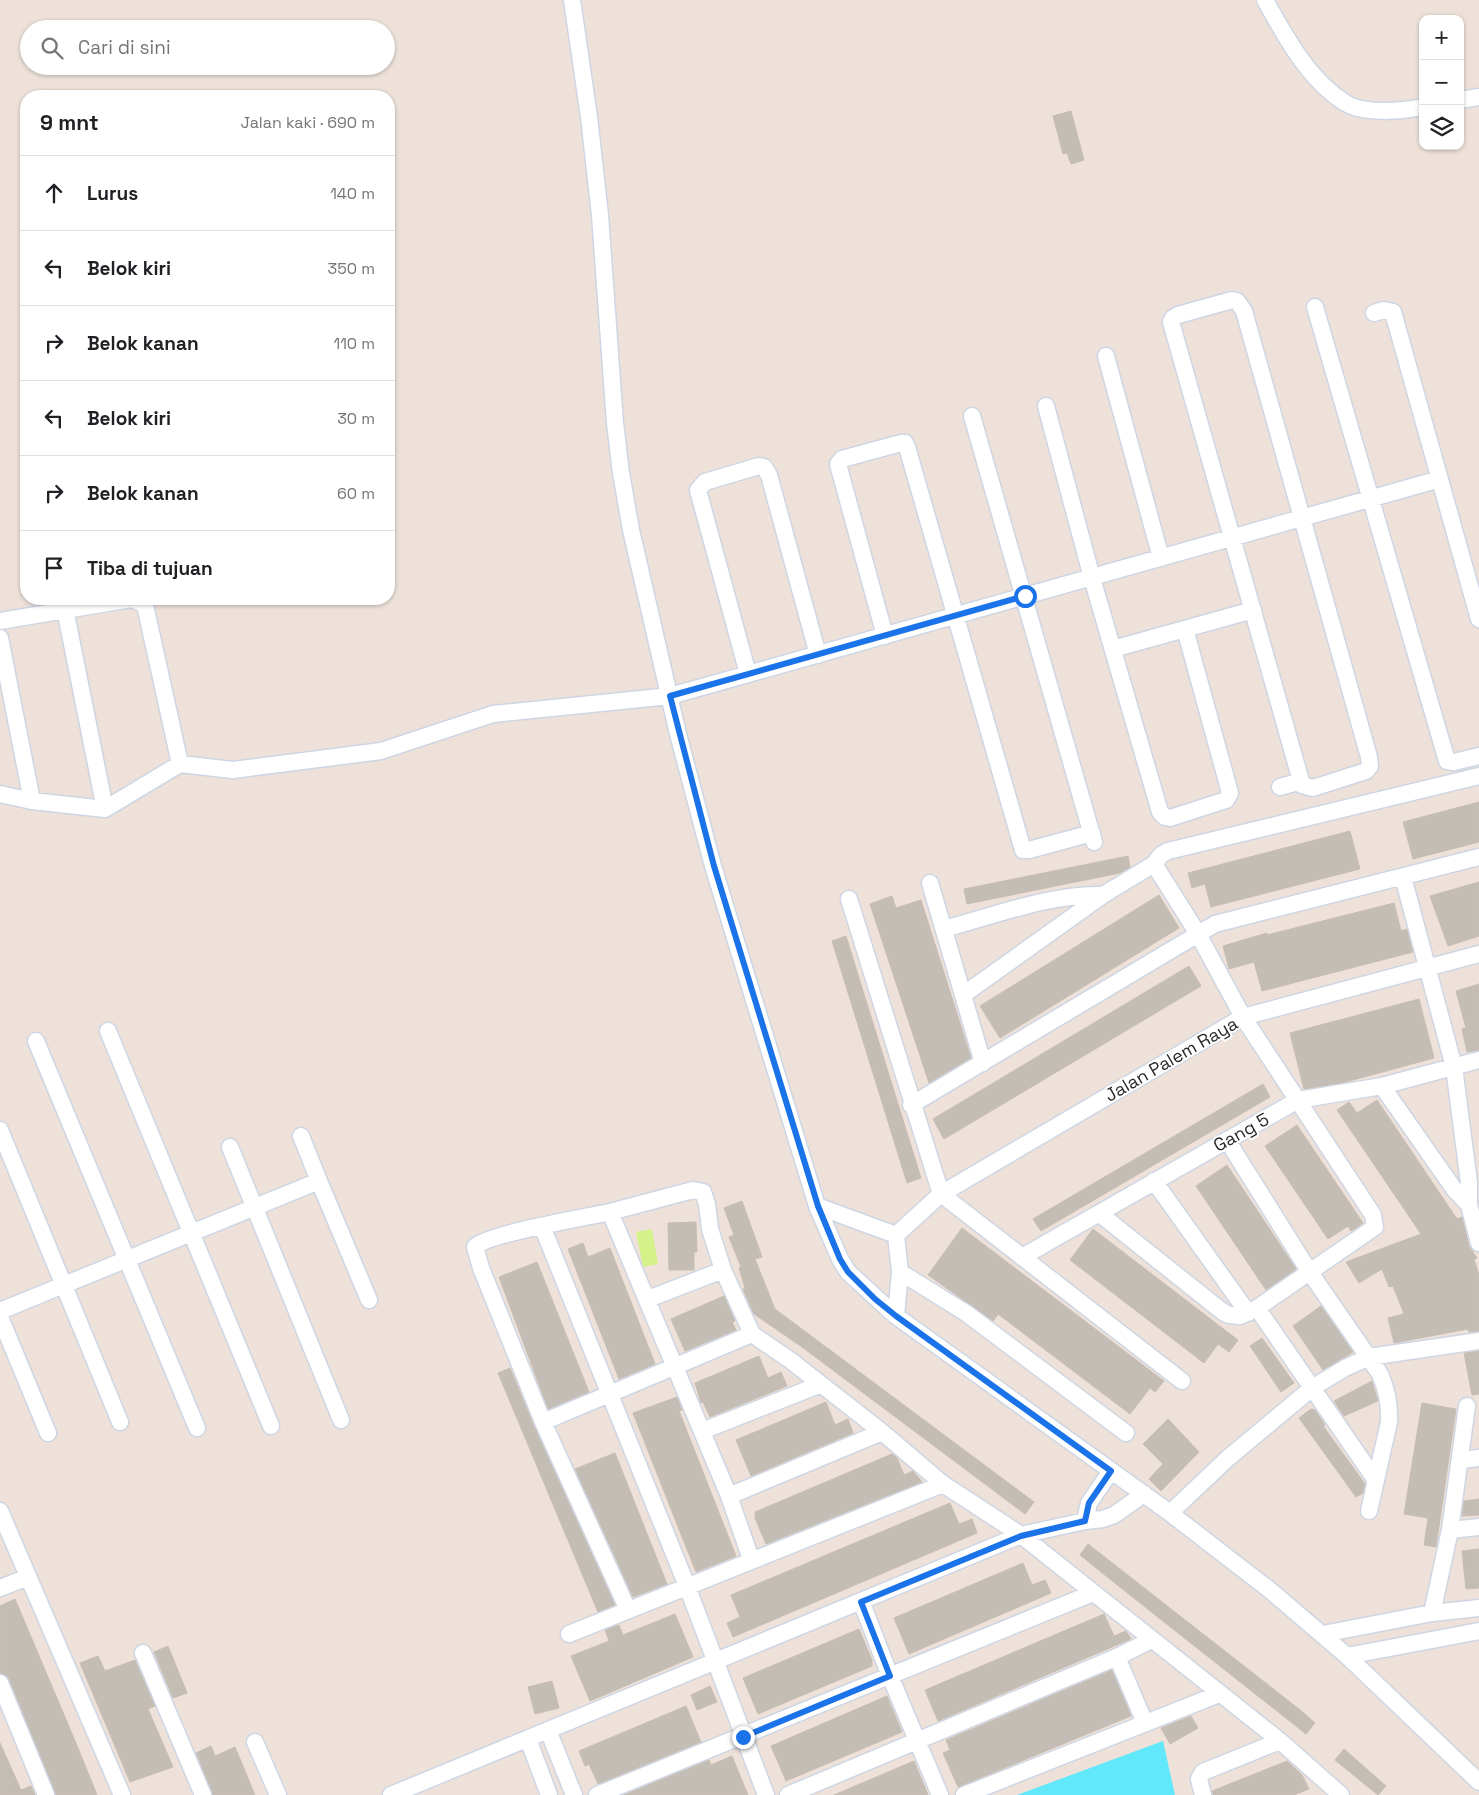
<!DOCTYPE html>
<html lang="id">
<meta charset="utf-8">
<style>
:root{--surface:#fff;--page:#f6f6f6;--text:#202124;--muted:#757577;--line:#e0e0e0}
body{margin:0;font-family:"Space Grotesk",sans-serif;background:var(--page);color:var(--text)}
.controls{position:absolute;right:15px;top:15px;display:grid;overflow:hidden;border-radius:10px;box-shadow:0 1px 4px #0004}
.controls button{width:45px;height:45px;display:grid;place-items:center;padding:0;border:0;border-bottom:1px solid var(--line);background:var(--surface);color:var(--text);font:25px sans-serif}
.stop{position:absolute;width:15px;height:15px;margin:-11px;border:4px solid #1a73e8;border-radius:50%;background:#fff}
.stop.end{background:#1a73e8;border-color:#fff;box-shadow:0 1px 5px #0008}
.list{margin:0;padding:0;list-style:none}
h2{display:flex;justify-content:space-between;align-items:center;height:65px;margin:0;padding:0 20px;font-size:21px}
h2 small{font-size:16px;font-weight:400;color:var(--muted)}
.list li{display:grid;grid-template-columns:32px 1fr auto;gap:15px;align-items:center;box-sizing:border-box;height:75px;padding:0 20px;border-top:1px solid var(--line)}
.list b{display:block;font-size:19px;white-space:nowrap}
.list em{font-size:16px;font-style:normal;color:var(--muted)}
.icon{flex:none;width:28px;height:28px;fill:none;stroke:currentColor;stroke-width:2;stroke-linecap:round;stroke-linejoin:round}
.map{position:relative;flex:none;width:1479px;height:1795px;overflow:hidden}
.search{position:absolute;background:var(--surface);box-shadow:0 1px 4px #0004;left:20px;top:20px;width:375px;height:55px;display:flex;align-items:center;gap:12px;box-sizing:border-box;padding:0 18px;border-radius:28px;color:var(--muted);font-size:19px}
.panel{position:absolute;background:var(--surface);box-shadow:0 1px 4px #0004;left:20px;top:90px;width:375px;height:515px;border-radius:20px}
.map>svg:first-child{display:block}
.pitch{fill:#d5f28a}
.water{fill:#61e8fa}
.building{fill:#c4bdb5;stroke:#c8bdb3}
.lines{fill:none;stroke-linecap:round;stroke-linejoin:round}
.minor-casing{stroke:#ced6e4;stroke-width:19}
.minor{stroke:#fff;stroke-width:16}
.route{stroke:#1a73e8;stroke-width:6}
.labels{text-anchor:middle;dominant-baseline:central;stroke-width:4;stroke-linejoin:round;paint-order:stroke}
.street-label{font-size:18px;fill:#292929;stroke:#fff}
</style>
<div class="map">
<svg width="1479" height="1795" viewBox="0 0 1479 1795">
<rect width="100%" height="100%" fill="#ede1d9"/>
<!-- pitch -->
<path class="pitch" d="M652 1229 658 1264 643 1267 636 1232Z"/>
<!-- water -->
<path class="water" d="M1163 1741 1175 1795H1017Z"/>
<!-- building -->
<path class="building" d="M1071 111 1084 160 1071 164 1067 153 1063 154 1053 116Z
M1479 802V842L1413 859 1403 822Z
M1350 831 1360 869 1211 907 1205 884 1192 888 1188 873Z
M1128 856 1130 867 1120 873 967 904 964 889Z
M1479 882V936L1448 946 1430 896Z
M1159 895 1179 928 1000 1038 980 1006Z
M892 896 896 908 921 900 971 1058 929 1083 870 904Z
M1394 903 1401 931 1407 929 1413 952 1262 991 1254 962 1229 969 1223 946 1267 933V935Z
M846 936 921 1178 907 1183 832 941Z
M1189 966 1201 986 944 1139 933 1119Z
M1479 984V1050L1467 1052 1462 1029 1466 1028 1456 991Z
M1419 999 1434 1058 1342 1083 1304 1089 1290 1033Z
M1263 1084 1270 1097 1041 1231 1033 1219Z
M1377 1100 1457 1219 1462 1217 1469 1246 1477 1258 1474 1259 1479 1275V1331L1469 1332 1468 1329 1394 1343 1388 1318 1404 1314 1393 1286 1389 1287 1382 1269 1359 1283 1346 1262 1421 1234 1337 1110 1349 1102 1357 1113Z
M1297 1125 1363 1223 1351 1231 1348 1226 1328 1239 1265 1146Z
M1227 1165 1296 1269 1266 1290 1196 1186Z
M742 1201 762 1257 755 1259 775 1309 1034 1502 1025 1514 802 1347 754 1314 743 1289 745 1288 739 1268 741 1267 729 1237 734 1235 724 1208Z
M696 1222 697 1252H694V1270H669L668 1223Z
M962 1228 1164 1381 1155 1392 1150 1388 1130 1414 998 1314 993 1321 928 1275Z
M1093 1229 1238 1340 1229 1352 1218 1344 1204 1363 1070 1260Z
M583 1243 588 1257 610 1248 655 1364 619 1379 568 1249Z
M537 1262 589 1392 548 1409 499 1277Z
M724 1296 735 1321 732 1322 736 1330 685 1351 671 1319Z
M1321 1306 1353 1352 1323 1370 1293 1326Z
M1262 1338 1294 1383 1281 1392 1250 1346Z
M1479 1351V1394L1472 1395 1464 1353Z
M759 1356 768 1378 781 1372 787 1386 710 1417 703 1402 701 1403 695 1383Z
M510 1368 534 1426 615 1605 598 1612 498 1373Z
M1372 1381 1378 1401 1344 1416 1334 1401Z
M677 1397 682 1410 679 1411 736 1556 696 1572 633 1413Z
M826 1402 835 1425 848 1419 853 1433 751 1476 736 1440Z
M1422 1403 1456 1409 1436 1547 1424 1545 1428 1518 1404 1514Z
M1311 1409 1315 1410 1325 1425 1323 1426 1365 1484 1363 1493 1356 1497 1299 1418Z
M1168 1419 1199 1452 1161 1491 1149 1479 1163 1464 1143 1444Z
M615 1453 667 1584 633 1597 575 1469Z
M892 1454 897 1458 904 1475 913 1471 922 1482 766 1544 755 1518V1512Z
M1479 1499V1515L1462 1516 1464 1501Z
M950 1503 959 1524 972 1519 977 1533 733 1637 727 1623 740 1617 731 1595Z
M1088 1544 1299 1709 1315 1723 1306 1734 1116 1584 1080 1555Z
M1479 1549V1588L1466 1589 1462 1551Z
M1023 1563 1032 1585 1045 1580 1051 1593 909 1654 894 1618Z
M15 1599 78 1748 97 1795H56L9 1679 0 1673V1606Z
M675 1614 693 1657 590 1701 571 1656 609 1641 605 1630 619 1625 623 1635Z
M1104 1614 1114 1636 1126 1631 1131 1639 938 1721 925 1690Z
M859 1629 872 1660V1666L758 1714 743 1678Z
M168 1646 187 1693 173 1698 154 1652Z
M98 1656 105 1671 135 1660 155 1706 148 1709 173 1767 130 1782 80 1663Z
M1112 1670 1131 1716 958 1787 943 1753 950 1750 946 1740Z
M552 1681 559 1708 535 1714 528 1687Z
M710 1686 717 1702 697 1710 691 1695Z
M887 1696 902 1732 786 1781 771 1746Z
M686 1706 701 1742 598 1784 589 1764 585 1766 579 1751Z
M1191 1716 1198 1728 1170 1744 1161 1728Z
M0 1743 21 1790 31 1786 35 1795H0Z
M211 1746 215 1756 235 1747 255 1795H213L196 1753Z
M1344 1749 1386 1786 1378 1795 1335 1760Z
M732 1756 748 1795H624L709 1760 711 1765Z
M914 1761 928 1795H834Z
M1287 1761 1302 1775 1309 1789 1294 1795H1213L1212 1791Z"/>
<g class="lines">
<!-- minor casing -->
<g class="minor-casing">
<path id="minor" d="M572 0 589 117 600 215 615 423 621 473 631 530 678 734 713 866 817 1206 840 1259 848 1272 896 1316 1170 1513 1271 1591 1347 1656 1479 1782
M1265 0C1285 36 1308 79 1344 102 1363 115 1402 111 1423 107
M1460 100 1479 97
M1232 300 1237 301 1244 311 1369 757 1370 766 1366 771 1313 788 1302 785 1301 781 1171 322 1173 318 1178 315Z
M1315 307 1447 761 1454 762 1479 756
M1374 313 1384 310 1393 312 1479 619
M1106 356 1161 558
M1046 406 1092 578 1160 812 1165 817 1170 818 1226 800 1230 793 1185 629
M972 416 1094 842
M65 609 105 809
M0 621 119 601 133 599 145 605 180 764
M885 636 838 464 842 459 901 443H905L907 447 1023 850H1029L1092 833
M0 638 32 801
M1113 649 1253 610
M748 674 698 490 705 482 759 466 764 467 769 475 818 655
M1280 787 1301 781
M0 794 32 801 105 809 180 764 233 770 381 751 493 714 670 696 1440 479
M930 883 983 1063
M849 899 941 1194 1182 1381
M944 929C993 916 1053 893 1103 895
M963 995 1103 895 1154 864 1161 855 1168 851 1479 776
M108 1031 271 1426
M36 1041 197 1428
M1382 1086 1454 1189 1469 1205V1183L1454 1067 1403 877
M911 1105 1215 924 1479 857
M0 1130 120 1422
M301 1136 319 1181
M1227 1140 1309 1271 1380 1374C1387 1390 1390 1405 1389 1422L1369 1511
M230 1147 341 1420
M1154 1181 1248 1313
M1469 1205 1479 1243
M817 1206 896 1235 900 1272 896 1316
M610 1212 693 1190 703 1192 707 1204 710 1229 723 1270 752 1334 790 1360 882 1432 943 1484 1021 1535 1280 1741 1341 1795
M1100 1214 1223 1312 1229 1315 1240 1316 1257 1308 1375 1227 1373 1215 1243 1017 1198 934 1154 864
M542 1226 687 1586 766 1795
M896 1235 941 1194 1243 1017 1479 954
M1022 1257 1298 1100 1382 1086 1479 1060
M900 1272 966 1313 1126 1433
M648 1299 723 1270
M1257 1308 1375 1479
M0 1311 319 1181 369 1300
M0 1317 48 1433
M543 1422 752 1334
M702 1431 819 1385
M1460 1460 1479 1458
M729 1496 882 1432
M0 1511 122 1795
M1170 1513 1227 1459 1312 1388 1345 1368 1369 1357 1479 1341
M1085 1521 1089 1503 1111 1471
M1450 1530 1479 1527
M0 1588 28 1577
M861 1601 890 1676 940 1795
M628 1610 543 1422 481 1268 475 1247C486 1234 588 1217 610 1212L729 1496 751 1559
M1432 1613 1450 1530 1467 1406
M569 1634 943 1484
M1323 1634 1432 1613 1479 1608
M143 1653 203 1795
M1347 1656 1479 1631
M1117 1657 1145 1723
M0 1683 46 1795
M548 1730 574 1795
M528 1739 549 1795
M255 1742 278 1795
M391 1795 1021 1535 1085 1521 1103 1519 1114 1515 1144 1494
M597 1795 1093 1593
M788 1795 1117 1657 1151 1640
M964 1795 1219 1694
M1203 1795 1199 1779 1203 1772 1280 1741"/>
</g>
<!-- minor -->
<use href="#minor" class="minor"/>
</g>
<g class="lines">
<!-- route -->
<path class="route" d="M743 1737 890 1676 861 1602 1021 1536 1085 1521 1089 1503 1111 1471 896 1316 875 1299 848 1272 840 1259 818 1206 714 866 670 696 1025 596"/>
</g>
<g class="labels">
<!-- street labels -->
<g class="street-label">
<text transform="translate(1171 1059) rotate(-30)">Jalan Palem Raya</text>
<text transform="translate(1241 1132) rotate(-29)">Gang 5</text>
</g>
</g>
</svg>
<div class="controls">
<button>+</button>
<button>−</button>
<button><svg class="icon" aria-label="layers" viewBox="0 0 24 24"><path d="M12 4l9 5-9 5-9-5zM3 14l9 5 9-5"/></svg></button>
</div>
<div class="stop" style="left:1025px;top:596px"></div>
<div class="stop end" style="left:743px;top:1737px"></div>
<div class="search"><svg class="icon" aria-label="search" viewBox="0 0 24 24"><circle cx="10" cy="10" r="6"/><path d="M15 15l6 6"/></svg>Cari di sini</div>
<section class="panel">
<h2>9 mnt<small>Jalan kaki · 690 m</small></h2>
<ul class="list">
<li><svg class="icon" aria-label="ahead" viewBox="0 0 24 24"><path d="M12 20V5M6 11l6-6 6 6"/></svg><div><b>Lurus</b></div><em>140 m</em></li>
<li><svg class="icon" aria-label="left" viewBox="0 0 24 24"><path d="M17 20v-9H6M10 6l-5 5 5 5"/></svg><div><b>Belok kiri</b></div><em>350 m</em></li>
<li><svg class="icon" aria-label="right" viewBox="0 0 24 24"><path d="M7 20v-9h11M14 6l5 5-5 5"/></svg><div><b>Belok kanan</b></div><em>110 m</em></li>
<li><svg class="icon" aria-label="left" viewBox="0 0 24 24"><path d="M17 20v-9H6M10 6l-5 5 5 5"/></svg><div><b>Belok kiri</b></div><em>30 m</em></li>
<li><svg class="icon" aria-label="right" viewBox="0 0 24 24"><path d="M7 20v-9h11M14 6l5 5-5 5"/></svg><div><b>Belok kanan</b></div><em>60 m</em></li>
<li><svg class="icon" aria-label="arrive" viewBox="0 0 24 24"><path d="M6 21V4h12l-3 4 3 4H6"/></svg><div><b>Tiba di tujuan</b></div></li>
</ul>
</section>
</div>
